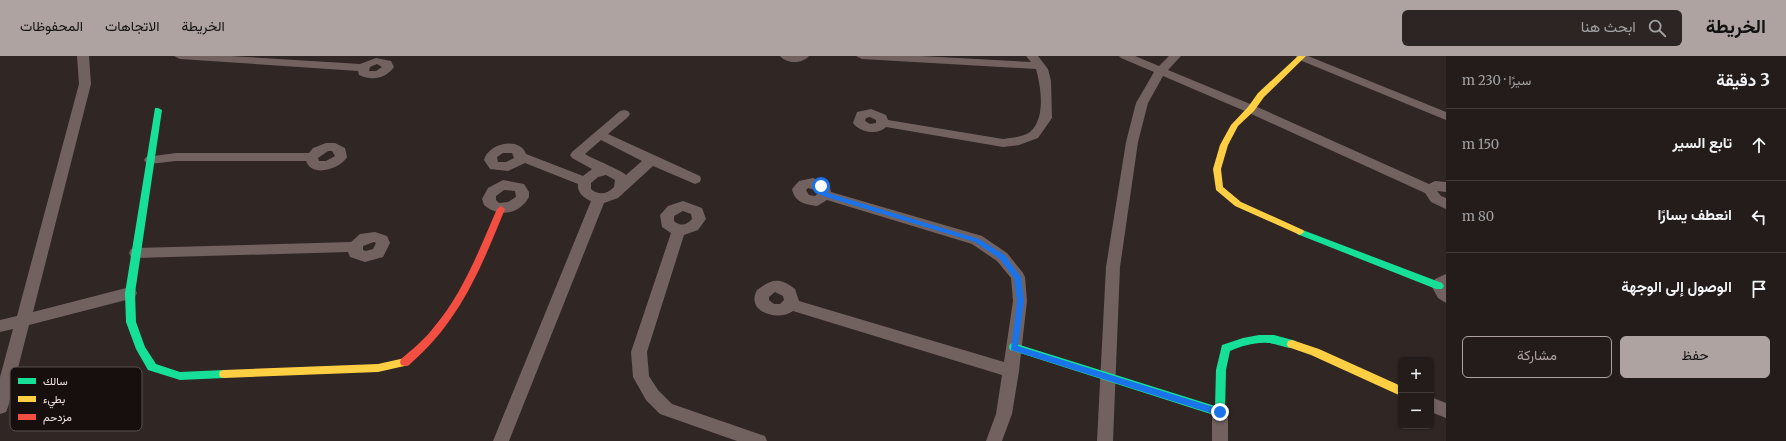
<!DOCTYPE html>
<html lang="ar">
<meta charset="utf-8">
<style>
:root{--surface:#241c1b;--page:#2c2524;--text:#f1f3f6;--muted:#a3a1a3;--line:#413a3a;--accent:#afa3a1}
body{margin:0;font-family:Merriweather,Vazirmatn,serif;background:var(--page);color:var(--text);direction:rtl}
.controls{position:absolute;right:12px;bottom:12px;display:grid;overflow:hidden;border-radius:6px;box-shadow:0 1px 3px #0004}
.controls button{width:36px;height:36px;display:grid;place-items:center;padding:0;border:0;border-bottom:1px solid var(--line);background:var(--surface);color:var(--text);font:20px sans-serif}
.stop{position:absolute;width:12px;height:12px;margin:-9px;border:3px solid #1a73e8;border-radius:50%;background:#fff}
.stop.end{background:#1a73e8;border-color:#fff;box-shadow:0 1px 4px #0008}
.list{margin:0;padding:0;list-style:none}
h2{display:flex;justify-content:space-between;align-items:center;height:52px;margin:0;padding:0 16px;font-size:17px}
h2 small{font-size:13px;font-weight:400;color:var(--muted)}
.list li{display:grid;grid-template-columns:26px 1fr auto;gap:12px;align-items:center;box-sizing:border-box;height:72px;padding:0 16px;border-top:1px solid var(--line)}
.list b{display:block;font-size:15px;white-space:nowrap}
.list em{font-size:13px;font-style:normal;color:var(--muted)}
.actions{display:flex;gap:8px;padding:12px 16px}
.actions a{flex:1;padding:9px 0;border:1px solid var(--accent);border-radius:6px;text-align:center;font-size:14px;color:var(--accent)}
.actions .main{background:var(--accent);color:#111}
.icon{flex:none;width:22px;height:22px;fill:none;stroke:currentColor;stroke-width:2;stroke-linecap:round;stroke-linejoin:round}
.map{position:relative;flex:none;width:1446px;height:385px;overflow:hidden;direction:ltr}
header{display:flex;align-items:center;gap:24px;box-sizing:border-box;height:56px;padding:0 20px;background:var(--accent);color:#111}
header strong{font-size:19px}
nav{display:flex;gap:22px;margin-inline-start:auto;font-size:14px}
.search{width:280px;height:36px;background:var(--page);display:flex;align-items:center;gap:10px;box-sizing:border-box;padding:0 14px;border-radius:6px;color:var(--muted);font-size:15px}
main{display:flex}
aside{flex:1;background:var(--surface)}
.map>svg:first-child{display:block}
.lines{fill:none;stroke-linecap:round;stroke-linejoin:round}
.street{fill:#716260;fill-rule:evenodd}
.fast{fill:#16e098;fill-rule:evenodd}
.slow{fill:#ffcf43;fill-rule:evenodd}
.jam{fill:#f24e42;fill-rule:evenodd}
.route{fill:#1a73e8}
.key{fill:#170f0d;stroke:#59504e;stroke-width:1}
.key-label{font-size:11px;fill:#f4e7e4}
</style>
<header>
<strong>الخريطة</strong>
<div class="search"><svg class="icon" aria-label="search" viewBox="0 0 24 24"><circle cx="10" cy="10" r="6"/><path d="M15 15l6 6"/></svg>ابحث هنا</div>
<nav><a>الخريطة</a><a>الاتجاهات</a><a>المحفوظات</a></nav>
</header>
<main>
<aside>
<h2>3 دقيقة<small>سيرًا · 230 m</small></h2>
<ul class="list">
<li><svg class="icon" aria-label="ahead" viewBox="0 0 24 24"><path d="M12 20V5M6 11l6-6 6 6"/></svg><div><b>تابع السير</b></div><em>150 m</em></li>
<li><svg class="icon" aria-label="left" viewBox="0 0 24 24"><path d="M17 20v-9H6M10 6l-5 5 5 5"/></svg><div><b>انعطف يسارًا</b></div><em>80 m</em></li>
<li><svg class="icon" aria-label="arrive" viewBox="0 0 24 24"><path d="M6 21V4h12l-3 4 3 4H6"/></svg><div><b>الوصول إلى الوجهة</b></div></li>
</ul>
<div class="actions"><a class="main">حفظ</a><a>مشاركة</a></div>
</aside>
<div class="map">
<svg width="1446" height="385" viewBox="0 0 1446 385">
<rect width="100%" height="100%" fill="#302624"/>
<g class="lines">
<!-- street -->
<path class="street" d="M77 0H89L91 28 33 256 130 231 135 233 137 237 135 241 130 243 29 269 8 351 6 356 0 358V321L13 273 0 276V264L17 260 79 28Z
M174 0H231L360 8 376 2 391 5 394 11C385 23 372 25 359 19L358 15 180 3ZM377 8 382 11 376 15H369L370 11Z
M780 0H809C802 8 787 8 780 0Z
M856 0H921L1031 6 1026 0H1038L1048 13 1051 25 1052 62 1038 82 1019 89 1003 91 886 71C878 80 859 76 853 67L857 56 871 53 886 59 888 64 1003 83C1011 82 1023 81 1030 76 1046 62 1041 31 1036 13L862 3ZM870 61 876 64V67L870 68 865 65 866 62Z
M1119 0H1135L1159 10 1169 0H1181L1168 14 1255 50 1429 128 1435 125 1446 126V136L1437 135 1441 140 1446 142V153L1431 146 1425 137 1247 56 1163 20 1148 47 1138 86 1120 211 1113 385H1097L1106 211 1126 86 1136 47 1154 16 1121 2Z
M1296 0H1308L1446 56V64L1297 3Z
M624 54 628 55 630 58 628 61 608 78 700 120 701 123 700 126 695 128 653 110 618 142 604 147 509 385H493L591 145C584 142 577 137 578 128L525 107 508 115 490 113 484 104C488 87 520 80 526 98L583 120 592 113 572 102 570 99 572 96 620 55ZM601 84 642 105 626 119C619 113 595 104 585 98ZM503 97H512L514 102 506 106H498L497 101ZM606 119 615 124 614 131C607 138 599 140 591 133V127L598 121Z
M326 87H335L345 92 347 101C340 113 312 122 306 105H176L150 108 146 107 144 104 146 101 176 97H309L313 92ZM328 95H332L335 100 326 105H319L318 102Z
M813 122 829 129 831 136 982 180 1007 197 1023 217 1025 221 1027 245 1019 315 1012 358 1002 385H986L996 358 1002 319 793 255C778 266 745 256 757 234 772 223 779 221 795 233L799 245 1004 306 1013 245 1011 222 997 205 972 188 827 144 817 150C805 148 795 147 792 133L799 125ZM808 132 818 135V137L815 140 809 139 806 134ZM775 236 783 240 784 244 780 248H774L769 244V241Z
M503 124 524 128 529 136V141C520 158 499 162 484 149L482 143 488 132ZM504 134 515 135 516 141 508 146 499 147 496 144V140Z
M683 145 702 152 706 163 698 174 684 179 647 296 649 320 658 334 672 348 765 380 767 385H737L660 358 646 344 633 321 631 296 671 177 662 171 660 159 668 150ZM683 155 691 158 692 163C687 169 681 171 674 165V160Z
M375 176 387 180 390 187 383 201 365 206 350 201 348 196 136 202 131 201 129 197 131 193 136 192 351 186 360 178ZM374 186 376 187 373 193 366 195 363 194V190Z
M1446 218V247L1438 242 1432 231 1435 223Z
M1431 341 1446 347V362L1431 356Z
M1220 349 1226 351 1228 356V385H1212V356L1214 351Z"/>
<!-- fast -->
<path class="fast" d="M155 52H158L162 54 135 237 136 266 145 291 156 308 180 316 224 314 228 315 229 318 228 321 224 322 180 324 148 314 136 293 126 266 125 237Z
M1300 173 1442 227 1444 230 1442 233H1436L1297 178 1296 176Z
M1259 279H1274L1296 285 1297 288 1296 291C1288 294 1276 287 1268 287 1255 286 1242 290 1230 295L1226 314 1225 356 1224 359 1220 361 1014 295 1010 294 1009 291 1010 288 1014 287 1215 350 1216 314 1222 289 1243 282Z"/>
<!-- slow -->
<path class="slow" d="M1298 0H1306L1264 41 1254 55 1238 70 1228 89 1221 113 1223 131 1241 146 1303 174 1304 176 1300 179 1235 150 1216 134 1213 113 1220 89 1231 69 1248 51 1258 37Z
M1292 284 1319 293 1401 330V340L1311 299 1288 291 1287 288 1288 285Z
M405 302 409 303 410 306 409 309 378 316 224 322 220 321 219 318 220 315 224 314 378 308Z"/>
<!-- jam -->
<path class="jam" d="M501 150 505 153C480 214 460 265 409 309L405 310 401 309 400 306 401 303C413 293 425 283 434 271 463 237 479 194 497 153Z"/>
</g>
<!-- route -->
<path class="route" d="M819 128H823L828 137 979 183 1005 199 1021 221 1024 245 1018 290 1220 353 1222 354V359L1220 360 1011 294 1017 245 1014 222 1000 203 975 186 823 140Z"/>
<!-- legend -->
<rect x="10" y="311" width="132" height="64" rx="6" class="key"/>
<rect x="18" y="322" width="18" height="6" fill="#16e098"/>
<rect x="18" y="340" width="18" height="6" fill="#ffcf43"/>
<rect x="18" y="358" width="18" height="6" fill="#f24e42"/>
<g class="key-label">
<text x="43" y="329">سالك</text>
<text x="43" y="347">بطيء</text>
<text x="43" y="365">مزدحم</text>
</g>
</svg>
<div class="controls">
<button>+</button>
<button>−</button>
</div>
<div class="stop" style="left:821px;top:130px"></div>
<div class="stop end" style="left:1220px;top:356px"></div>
</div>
</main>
